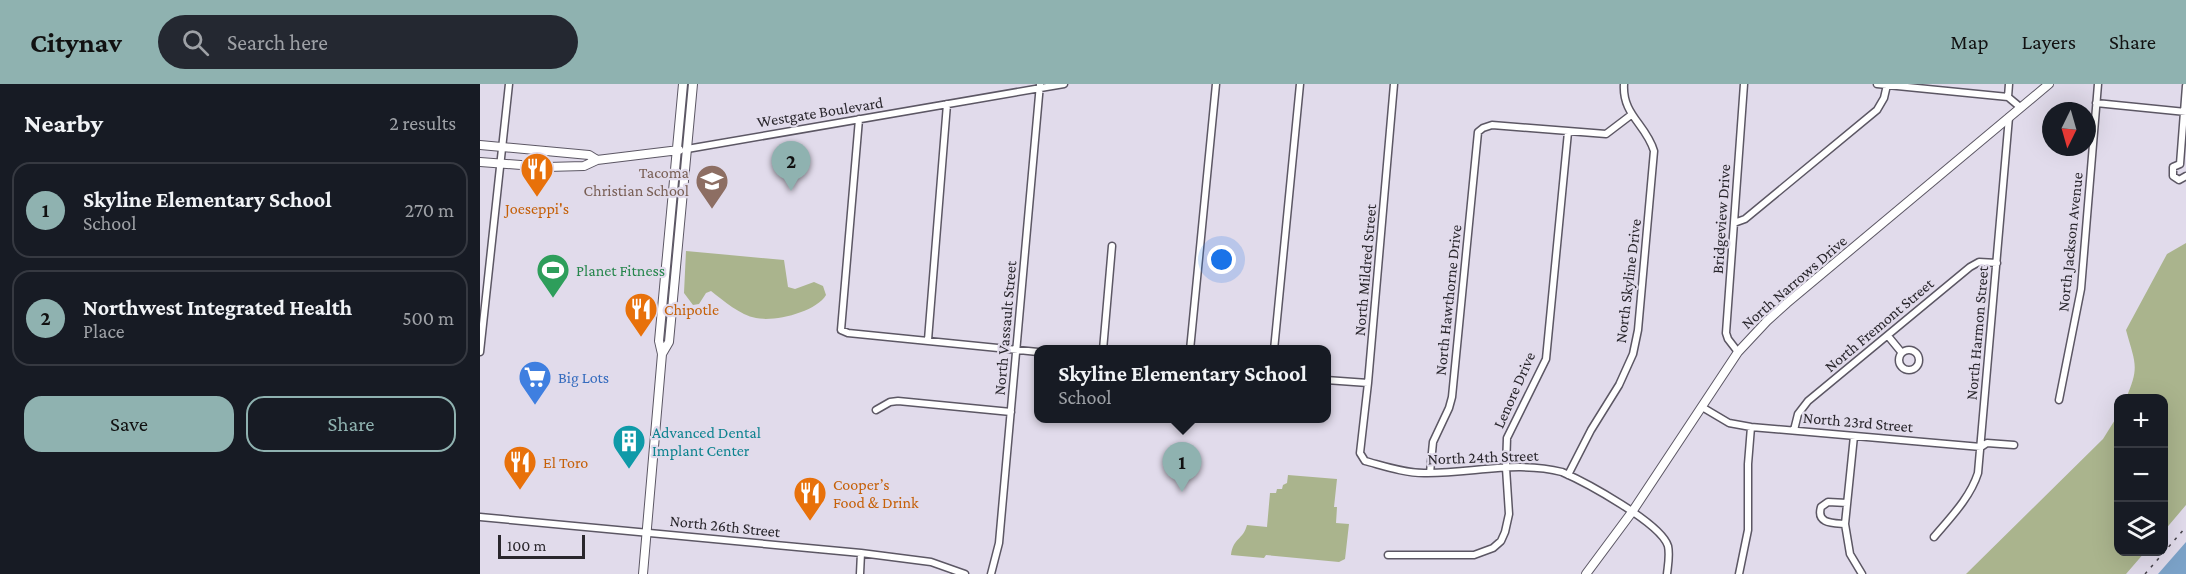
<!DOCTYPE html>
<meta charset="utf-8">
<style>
:root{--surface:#171b24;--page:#242831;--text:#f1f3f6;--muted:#9ea1a6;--line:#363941;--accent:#8fb2b0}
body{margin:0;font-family:"Crimson Pro",serif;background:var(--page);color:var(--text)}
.controls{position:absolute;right:18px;bottom:18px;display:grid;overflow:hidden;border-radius:12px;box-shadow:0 6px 24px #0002}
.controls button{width:54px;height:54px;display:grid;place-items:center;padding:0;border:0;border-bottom:2px solid var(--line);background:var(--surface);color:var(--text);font:30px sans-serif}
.compass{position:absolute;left:1562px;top:18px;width:54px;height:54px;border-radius:50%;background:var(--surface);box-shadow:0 6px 24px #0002;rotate:185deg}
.scale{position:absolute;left:18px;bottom:15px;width:87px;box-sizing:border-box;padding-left:6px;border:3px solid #29262c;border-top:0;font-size:16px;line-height:21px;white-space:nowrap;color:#29262c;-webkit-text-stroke:4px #e1dbeb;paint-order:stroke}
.you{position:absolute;left:742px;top:176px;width:21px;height:21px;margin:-15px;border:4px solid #fff;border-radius:50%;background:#1a73e8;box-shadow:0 0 0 9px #1a73e833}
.badge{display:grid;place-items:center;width:39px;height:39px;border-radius:50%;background:var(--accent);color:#111;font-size:20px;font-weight:700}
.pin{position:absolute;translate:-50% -50px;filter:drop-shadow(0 2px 3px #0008)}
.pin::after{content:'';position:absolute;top:32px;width:21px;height:18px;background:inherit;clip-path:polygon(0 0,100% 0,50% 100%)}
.popup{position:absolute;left:554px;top:261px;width:297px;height:78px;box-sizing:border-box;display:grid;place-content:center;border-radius:12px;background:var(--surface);filter:drop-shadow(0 2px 4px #0005);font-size:20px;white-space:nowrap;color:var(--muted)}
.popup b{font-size:22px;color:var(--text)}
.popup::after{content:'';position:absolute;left:50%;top:100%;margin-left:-12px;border:12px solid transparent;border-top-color:var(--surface)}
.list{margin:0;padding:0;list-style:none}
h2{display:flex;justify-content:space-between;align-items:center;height:78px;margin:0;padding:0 24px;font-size:26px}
h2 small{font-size:20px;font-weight:400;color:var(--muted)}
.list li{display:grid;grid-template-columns:39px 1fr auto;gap:18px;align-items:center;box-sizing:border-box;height:96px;margin:0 12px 12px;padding:0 12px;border:2px solid var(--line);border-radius:18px}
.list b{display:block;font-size:22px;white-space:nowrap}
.list p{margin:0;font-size:20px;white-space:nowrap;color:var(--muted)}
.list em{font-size:20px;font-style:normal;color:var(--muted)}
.actions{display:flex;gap:12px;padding:18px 24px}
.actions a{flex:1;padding:14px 0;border:2px solid var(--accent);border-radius:18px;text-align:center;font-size:21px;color:var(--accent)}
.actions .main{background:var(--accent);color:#111}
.icon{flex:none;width:33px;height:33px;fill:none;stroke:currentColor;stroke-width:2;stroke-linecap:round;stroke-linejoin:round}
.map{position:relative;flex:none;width:1706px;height:490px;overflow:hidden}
header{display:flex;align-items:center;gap:36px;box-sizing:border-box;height:84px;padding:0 30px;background:var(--accent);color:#111}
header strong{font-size:28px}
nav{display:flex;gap:33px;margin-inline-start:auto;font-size:21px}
.search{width:420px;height:54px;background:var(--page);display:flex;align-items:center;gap:15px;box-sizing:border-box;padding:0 21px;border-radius:33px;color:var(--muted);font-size:22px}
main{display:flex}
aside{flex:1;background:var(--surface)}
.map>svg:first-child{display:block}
.green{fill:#aab48d}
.water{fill:#7ba2c8}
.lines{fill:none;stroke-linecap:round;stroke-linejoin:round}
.minor-casing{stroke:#5c5764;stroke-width:9}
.major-casing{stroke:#5c5764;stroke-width:10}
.minor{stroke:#fff;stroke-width:6}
.major{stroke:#fff;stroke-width:8}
.rail{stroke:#444048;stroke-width:1.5;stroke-dasharray:3 6;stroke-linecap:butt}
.labels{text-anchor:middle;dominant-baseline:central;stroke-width:4.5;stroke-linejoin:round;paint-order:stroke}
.street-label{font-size:16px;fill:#29262c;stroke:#e1dbeb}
.education-label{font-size:16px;fill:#785e54;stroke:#e1dbeb;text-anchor:end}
.food-label{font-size:16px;fill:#c56008;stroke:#e1dbeb;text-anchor:start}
.leisure-label{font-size:16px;fill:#27864d;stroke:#e1dbeb;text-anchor:start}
.shop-label{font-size:16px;fill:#366cbe;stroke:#e1dbeb;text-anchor:start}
.culture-label{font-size:16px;fill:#0d838f;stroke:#e1dbeb;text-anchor:start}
</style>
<header>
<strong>Citynav</strong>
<div class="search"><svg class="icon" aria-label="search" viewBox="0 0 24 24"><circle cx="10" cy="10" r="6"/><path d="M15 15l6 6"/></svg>Search here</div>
<nav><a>Map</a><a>Layers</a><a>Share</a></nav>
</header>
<main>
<aside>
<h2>Nearby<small>2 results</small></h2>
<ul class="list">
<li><span class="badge">1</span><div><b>Skyline Elementary School</b><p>School</p></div><em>270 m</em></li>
<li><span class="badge">2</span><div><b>Northwest Integrated Health</b><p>Place</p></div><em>500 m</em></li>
</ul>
<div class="actions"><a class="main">Save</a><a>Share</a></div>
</aside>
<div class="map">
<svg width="1706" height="490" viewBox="0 0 1706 490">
<rect width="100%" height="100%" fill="#e1dbeb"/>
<!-- green -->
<path class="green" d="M1706 159V421L1684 447V314H1646C1660 283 1655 279 1646 246L1687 170Z
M206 167 304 176 308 203 315 205 334 198 343 202 346 211C336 228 295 238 276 234 260 231 244 217 231 207L226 209 219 220 213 221 204 209Z
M1638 331V468H1665L1646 490H1486L1623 355Z
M808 391 857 395 854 423H857L856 439 869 440 865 475 859 478 786 471 784 474 751 471C753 454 763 456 767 441L787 443 790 409H796L797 405H802L803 401 807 399Z"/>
<!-- water -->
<path class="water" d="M1706 458V490H1678Z"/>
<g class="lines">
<!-- minor casing -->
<g class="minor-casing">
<path id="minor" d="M914 0 888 299 880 369 885 377C904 382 924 389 944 389 990 390 1037 376 1082 388 1105 398 1181 439 1188 462 1190 471 1188 481 1187 490
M1397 0 1528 13 1540 23
M1528 13 1529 0
M1616 19 1706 28
M379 35 361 246 368 249 558 268
M207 65 584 0
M1700 80 1706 2
M1700 80 1693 83V92L1699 96 1706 92
M1254 139 1265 135 1397 26 1404 14 1407 1
M1408 252 1422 269
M448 256 467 20
M623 266 632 162
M710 266 736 0
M794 266 820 0
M1419 276a10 10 0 1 1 20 0a10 10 0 1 1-20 0Z
M0 268 29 0
M1258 268 1248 255 1246 249 1264 0
M846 296 888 299
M1579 316 1601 205 1618 0
M1222 323 1249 339 1271 343 1501 363 1507 359 1534 361
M396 326 410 318 418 317 531 328
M1314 346 1318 330 1328 317 1490 183 1499 178 1517 179
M1374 352 1365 440 1370 470 1382 490
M950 389 953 358 969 324 972 313 998 48 1003 44 1012 41 1126 50 1151 31
M1088 391 1111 346 1139 301 1153 270 1158 246 1174 67C1166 40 1142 31 1144 0
M0 433 381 469 451 478 485 490
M1365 440C1353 439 1336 440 1341 423L1348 418 1367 419
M1454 453C1470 434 1490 414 1498 389L1529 33
M908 471H994L1013 464 1021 457 1025 448 1029 430 1026 384 1027 354 1066 275 1088 48
M380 490 381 469
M511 490 519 459 560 0
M1259 490 1268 446V380L1271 343"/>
</g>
<!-- major casing -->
<g class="major-casing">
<path id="major" d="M0 61 109 71 117 76
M0 78 67 83 104 82 117 76 199 66
M182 270 189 258 213 0
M163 490 182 270 179 257 203 0
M1106 490 1152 428 1258 268 1287 237 1307 219 1569 0"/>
</g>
<!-- minor -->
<use href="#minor" class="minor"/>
<!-- major -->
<use href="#major" class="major"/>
<!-- rail -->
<path class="rail" d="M1665 490 1706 443"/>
</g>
<!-- icons -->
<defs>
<g id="restaurant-pin" transform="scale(1.725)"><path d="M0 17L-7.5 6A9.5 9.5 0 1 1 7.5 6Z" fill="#e8710a" stroke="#e1dbeb"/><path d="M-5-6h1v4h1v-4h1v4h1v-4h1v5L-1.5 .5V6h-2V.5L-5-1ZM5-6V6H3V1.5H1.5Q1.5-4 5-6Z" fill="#fff"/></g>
<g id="school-pin" transform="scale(1.725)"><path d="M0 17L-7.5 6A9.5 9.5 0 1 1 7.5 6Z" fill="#8d6e63" stroke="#e1dbeb"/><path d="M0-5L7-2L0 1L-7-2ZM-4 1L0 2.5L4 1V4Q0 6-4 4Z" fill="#fff"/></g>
<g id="stadium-pin" transform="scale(1.725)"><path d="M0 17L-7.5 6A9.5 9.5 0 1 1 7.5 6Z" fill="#2e9e5b" stroke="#e1dbeb"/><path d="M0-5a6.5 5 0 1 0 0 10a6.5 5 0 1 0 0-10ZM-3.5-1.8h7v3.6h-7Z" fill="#fff"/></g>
<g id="supermarket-pin" transform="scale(1.725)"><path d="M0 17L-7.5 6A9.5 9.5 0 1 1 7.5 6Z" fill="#3f7fe0" stroke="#e1dbeb"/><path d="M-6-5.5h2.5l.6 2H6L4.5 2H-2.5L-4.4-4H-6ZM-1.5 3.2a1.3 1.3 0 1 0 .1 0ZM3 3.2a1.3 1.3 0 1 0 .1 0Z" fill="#fff"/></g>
<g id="building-pin" transform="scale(1.725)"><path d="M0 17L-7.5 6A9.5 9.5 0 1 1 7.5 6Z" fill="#0f9aa8" stroke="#e1dbeb"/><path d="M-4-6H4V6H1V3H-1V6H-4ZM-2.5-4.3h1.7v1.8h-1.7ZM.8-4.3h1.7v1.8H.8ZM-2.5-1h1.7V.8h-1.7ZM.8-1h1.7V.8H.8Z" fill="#fff"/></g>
</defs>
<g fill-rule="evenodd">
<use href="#restaurant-pin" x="57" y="85"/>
<use href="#school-pin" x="232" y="97"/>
<use href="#stadium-pin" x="73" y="186"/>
<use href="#restaurant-pin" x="161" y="225"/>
<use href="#supermarket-pin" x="55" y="293"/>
<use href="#building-pin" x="149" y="357"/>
<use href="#restaurant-pin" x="40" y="378"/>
<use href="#restaurant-pin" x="330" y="409"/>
</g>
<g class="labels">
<!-- street labels -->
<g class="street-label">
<text transform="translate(340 28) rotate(-9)">Westgate Boulevard</text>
<text transform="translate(1241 135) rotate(-86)">Bridgeview Drive</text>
<text transform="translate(1590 158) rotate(-84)">North Jackson Avenue</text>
<text transform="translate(885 186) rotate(-85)">North Mildred Street</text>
<text transform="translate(1148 197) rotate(-83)">North Skyline Drive</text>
<text transform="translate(1314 198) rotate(-41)">North Narrows Drive</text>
<text transform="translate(968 216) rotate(-84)">North Hawthorne Drive</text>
<text transform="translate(1399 241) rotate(-40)">North Fremont Street</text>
<text transform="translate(525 244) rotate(-85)">North Vassault Street</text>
<text transform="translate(1497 249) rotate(-85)">North Harmon Street</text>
<text transform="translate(1034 306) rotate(-66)">Lenore Drive</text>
<text transform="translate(1378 338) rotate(5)">North 23rd Street</text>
<text transform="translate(1003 373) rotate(-2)">North 24th Street</text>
<text transform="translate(245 442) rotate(6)">North 26th Street</text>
</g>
<!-- education labels -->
<g class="education-label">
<text x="209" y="88">Tacoma<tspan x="209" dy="18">Christian School</tspan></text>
</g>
<!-- food labels -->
<g class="food-label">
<text x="57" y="124" text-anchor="middle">Joeseppi's</text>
<text x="184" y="225">Chipotle</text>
<text x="63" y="378">El Toro</text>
<text x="353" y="400">Cooper’s<tspan x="353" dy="18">Food &amp; Drink</tspan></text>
</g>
<!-- leisure labels -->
<g class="leisure-label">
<text x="96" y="186">Planet Fitness</text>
</g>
<!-- shop labels -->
<g class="shop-label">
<text x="78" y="293">Big Lots</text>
</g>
<!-- culture labels -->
<g class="culture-label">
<text x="172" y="348">Advanced Dental<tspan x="172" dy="18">Implant Center</tspan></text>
</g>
</g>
</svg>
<div class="controls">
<button>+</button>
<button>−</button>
<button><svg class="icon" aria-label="layers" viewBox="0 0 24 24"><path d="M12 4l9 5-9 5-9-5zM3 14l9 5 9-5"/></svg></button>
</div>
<svg class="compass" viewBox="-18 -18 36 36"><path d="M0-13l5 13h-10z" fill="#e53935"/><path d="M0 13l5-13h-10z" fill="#9ea1a6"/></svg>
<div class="scale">100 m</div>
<div class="you"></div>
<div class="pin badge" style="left:702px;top:408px">1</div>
<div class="popup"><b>Skyline Elementary School</b>School</div>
<div class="pin badge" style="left:311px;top:107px">2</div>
</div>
</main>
